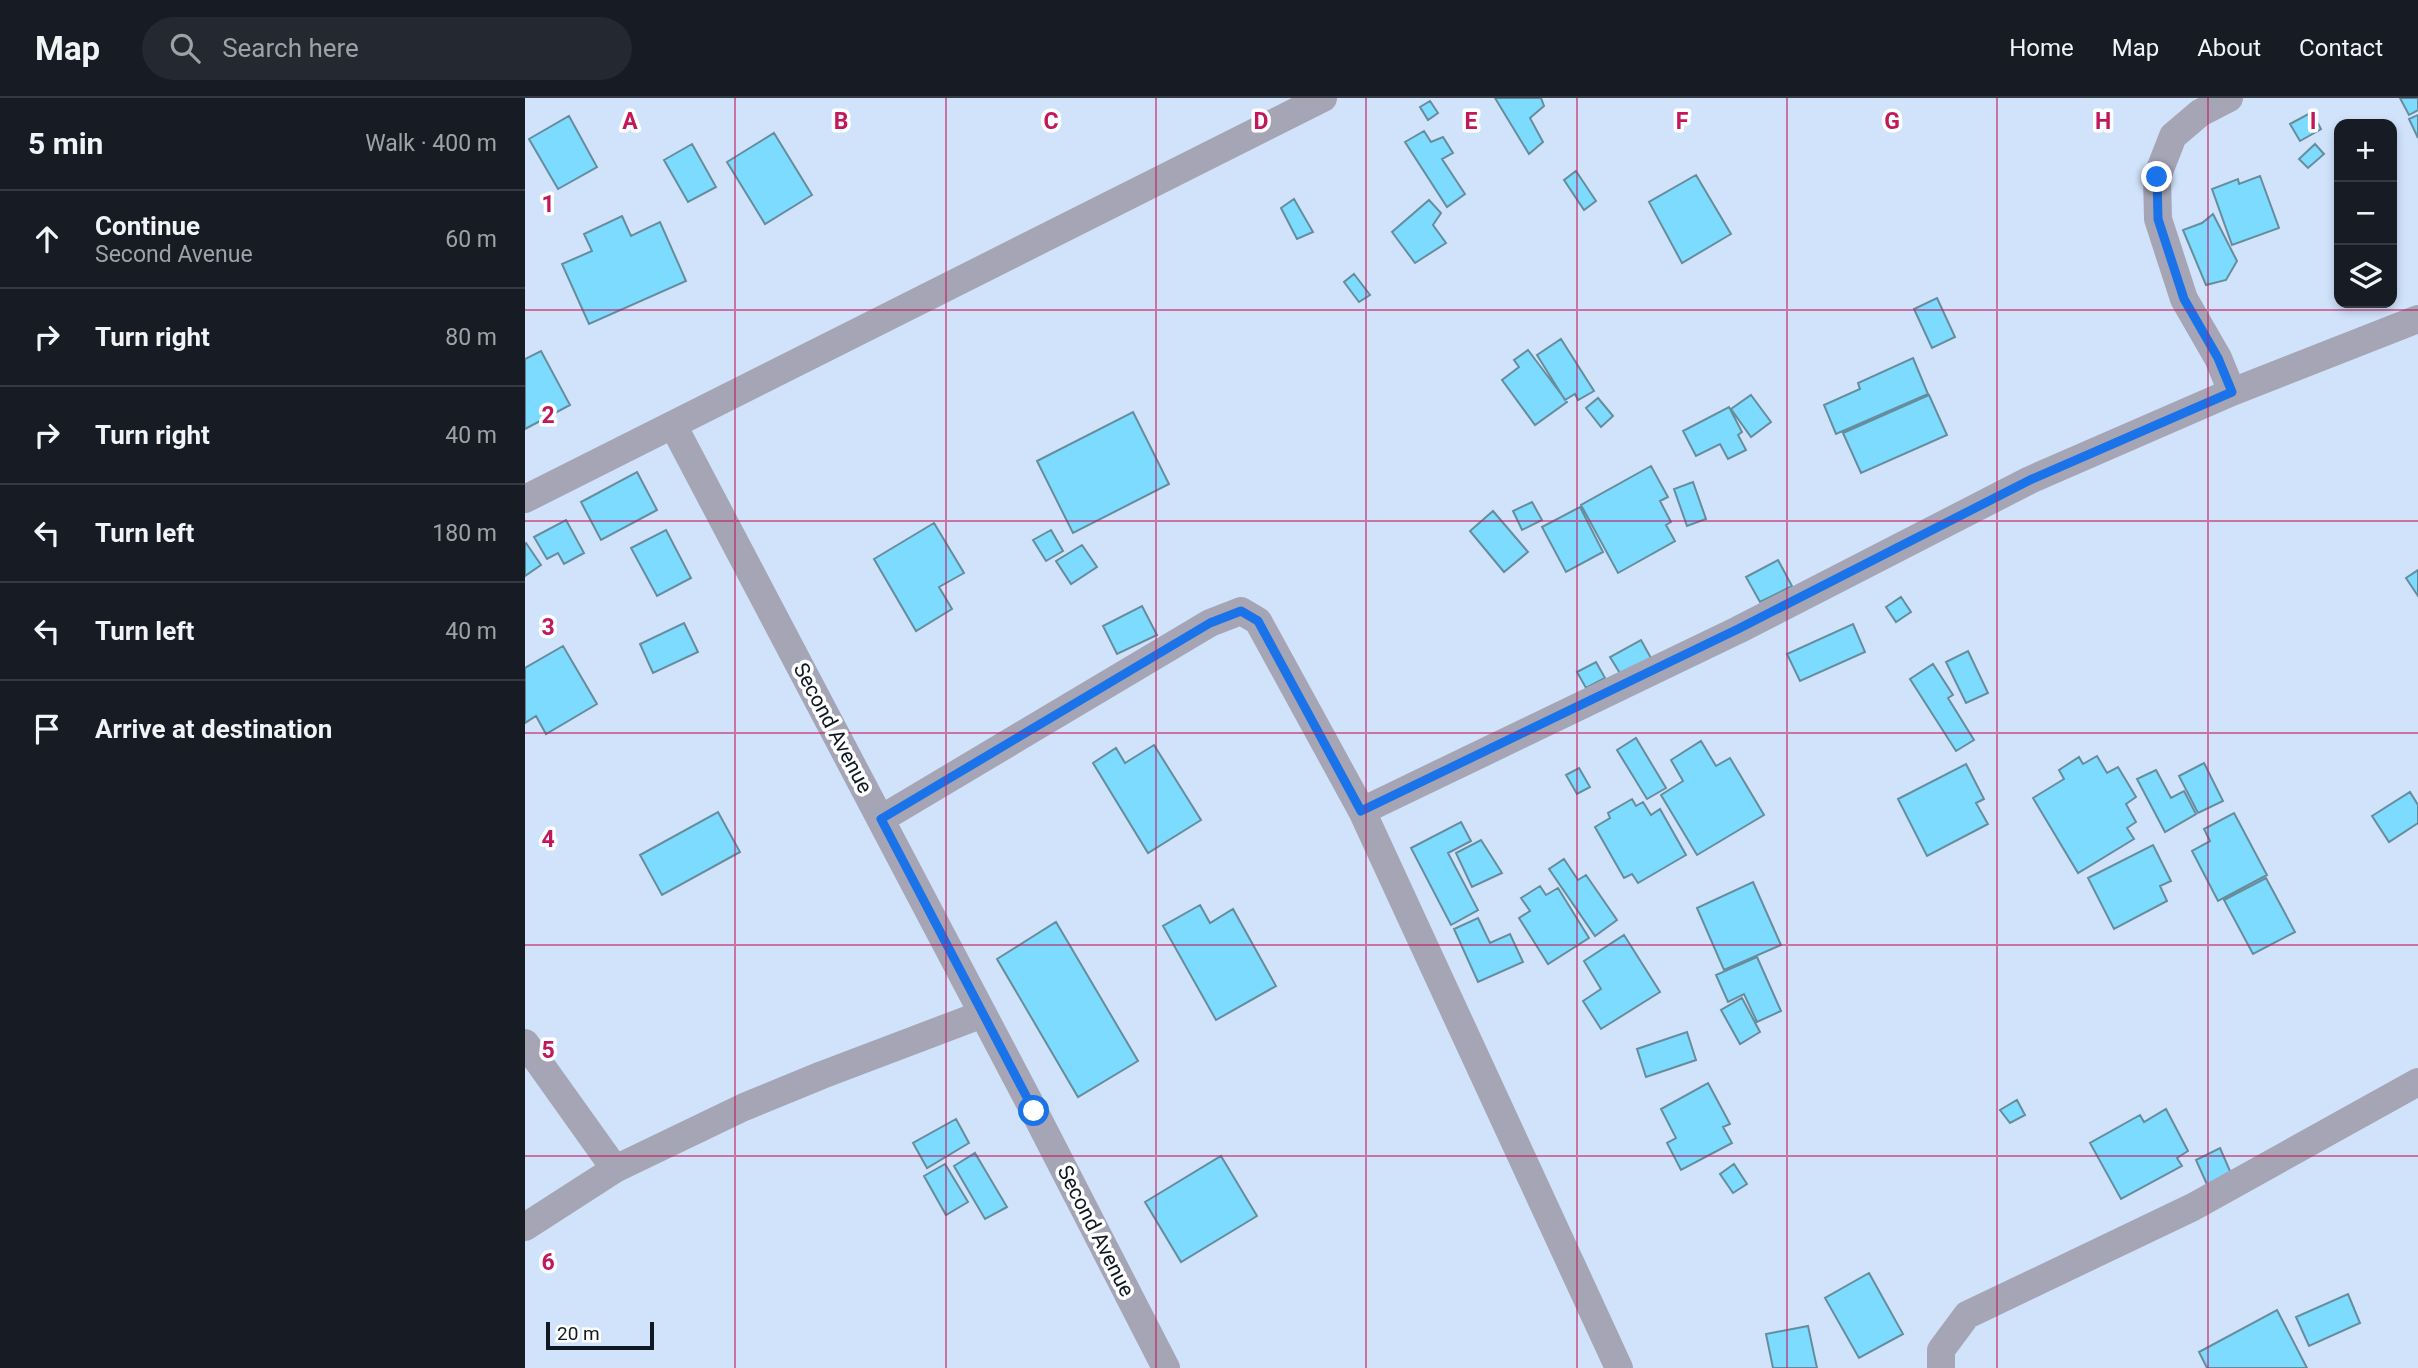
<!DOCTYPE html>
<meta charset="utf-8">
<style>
:root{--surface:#171b24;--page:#242831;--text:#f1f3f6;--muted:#9ea1a6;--line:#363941}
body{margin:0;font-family:Roboto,sans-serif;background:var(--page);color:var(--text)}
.controls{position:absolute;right:21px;top:21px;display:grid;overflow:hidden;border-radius:14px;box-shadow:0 4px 10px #0003}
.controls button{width:63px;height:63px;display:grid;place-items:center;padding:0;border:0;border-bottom:2px solid var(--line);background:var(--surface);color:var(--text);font:35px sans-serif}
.scale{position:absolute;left:21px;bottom:18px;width:108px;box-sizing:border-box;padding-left:7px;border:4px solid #101822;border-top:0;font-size:19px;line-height:24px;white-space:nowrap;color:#101822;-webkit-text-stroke:5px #fff;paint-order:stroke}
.stop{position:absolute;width:21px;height:21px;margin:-16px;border:5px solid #1a73e8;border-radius:50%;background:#fff}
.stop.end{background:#1a73e8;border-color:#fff;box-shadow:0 2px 7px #0008}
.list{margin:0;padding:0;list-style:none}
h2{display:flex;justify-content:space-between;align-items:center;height:91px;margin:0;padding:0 28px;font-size:30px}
h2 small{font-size:23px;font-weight:400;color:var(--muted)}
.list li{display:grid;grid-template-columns:46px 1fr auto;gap:21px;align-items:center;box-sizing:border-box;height:98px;padding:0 28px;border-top:2px solid var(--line)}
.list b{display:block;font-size:26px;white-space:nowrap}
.list p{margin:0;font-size:23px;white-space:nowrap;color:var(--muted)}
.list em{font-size:23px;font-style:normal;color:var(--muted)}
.icon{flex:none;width:38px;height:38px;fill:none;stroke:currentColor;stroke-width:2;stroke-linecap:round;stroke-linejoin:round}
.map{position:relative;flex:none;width:1893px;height:1270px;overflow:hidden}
header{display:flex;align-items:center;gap:42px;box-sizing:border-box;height:98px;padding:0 35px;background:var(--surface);border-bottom:2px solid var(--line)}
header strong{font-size:33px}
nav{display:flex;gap:38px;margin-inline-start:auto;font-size:24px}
.search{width:490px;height:63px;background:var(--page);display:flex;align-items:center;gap:18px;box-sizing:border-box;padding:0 24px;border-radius:38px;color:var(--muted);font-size:26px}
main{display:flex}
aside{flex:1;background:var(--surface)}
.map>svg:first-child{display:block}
.building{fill:#7cdbfe;stroke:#678d9d;stroke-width:2}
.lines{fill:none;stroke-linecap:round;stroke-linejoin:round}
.minor{stroke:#a5a5b5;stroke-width:28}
.route{stroke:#1a73e8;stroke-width:9}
.grid{fill:none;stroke:#c2185b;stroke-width:2;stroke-opacity:0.55}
.labels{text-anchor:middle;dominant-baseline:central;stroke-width:7;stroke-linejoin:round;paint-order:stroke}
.street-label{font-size:21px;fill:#101822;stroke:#fff}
.grid-label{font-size:23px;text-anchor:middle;font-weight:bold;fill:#c2185b;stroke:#fff;stroke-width:7;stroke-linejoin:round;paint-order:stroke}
</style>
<header>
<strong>Map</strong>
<div class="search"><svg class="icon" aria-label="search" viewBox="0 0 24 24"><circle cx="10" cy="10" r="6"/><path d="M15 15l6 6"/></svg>Search here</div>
<nav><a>Home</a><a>Map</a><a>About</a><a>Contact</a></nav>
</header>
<main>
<aside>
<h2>5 min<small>Walk · 400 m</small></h2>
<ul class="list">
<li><svg class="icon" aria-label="ahead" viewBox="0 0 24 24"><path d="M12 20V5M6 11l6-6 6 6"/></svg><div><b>Continue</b><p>Second Avenue</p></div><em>60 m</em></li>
<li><svg class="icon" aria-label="right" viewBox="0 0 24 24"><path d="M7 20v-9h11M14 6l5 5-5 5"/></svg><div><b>Turn right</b></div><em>80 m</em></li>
<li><svg class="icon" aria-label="right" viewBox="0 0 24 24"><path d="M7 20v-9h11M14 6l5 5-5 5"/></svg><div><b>Turn right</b></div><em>40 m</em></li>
<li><svg class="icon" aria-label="left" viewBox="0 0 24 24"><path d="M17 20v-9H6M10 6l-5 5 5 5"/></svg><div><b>Turn left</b></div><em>180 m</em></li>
<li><svg class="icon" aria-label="left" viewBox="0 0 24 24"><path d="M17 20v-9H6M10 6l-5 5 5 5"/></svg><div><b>Turn left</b></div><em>40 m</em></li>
<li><svg class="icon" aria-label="arrive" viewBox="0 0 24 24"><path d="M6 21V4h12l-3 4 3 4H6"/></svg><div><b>Arrive at destination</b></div></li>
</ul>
</aside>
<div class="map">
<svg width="1893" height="1270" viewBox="0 0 1893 1270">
<rect width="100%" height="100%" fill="#d0e3fb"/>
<!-- building -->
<path class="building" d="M970 0H1016L1019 8 1005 20 1018 44 1004 56Z
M1875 0H1893V12L1884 17Z
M905 3 913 15 903 22 895 9Z
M1787 14 1796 31 1775 43 1765 26Z
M1893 17V40L1884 21Z
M44 18 72 69 33 91 4 41Z
M899 33 906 44 918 39 928 55 917 61 940 96 922 109 880 44Z
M249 35 287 97 240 126 202 64Z
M167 46 191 89 163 104 139 62Z
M1790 46 1799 56 1783 70 1774 61Z
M1051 73 1071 103 1059 112 1039 82Z
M1171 77 1206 136 1157 165 1124 104Z
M1735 78 1754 130 1707 147 1687 91 1713 81 1714 86Z
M769 101 788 134 772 141 756 110Z
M904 102 916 115 908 127 921 145 890 165 867 134Z
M1688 116 1712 163 1701 182 1681 187 1658 132 1677 125Z
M97 118 106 138 135 124 161 183 64 226 37 166 67 153 59 136Z
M829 176 845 197 834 204 819 184Z
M1412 200 1430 239 1407 250 1389 211Z
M1036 241 1069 293 1053 302 1050 296 1040 302 1012 257Z
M1003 252 1042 304 1010 327 977 282 994 269 989 262Z
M16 253 45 307 0 331V261Z
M1388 260 1403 296 1311 336 1299 307 1335 291 1333 285Z
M1226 297 1246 324 1226 339 1206 311Z
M1404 297 1422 337 1336 375 1318 335Z
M1073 300 1088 318 1076 329 1061 310Z
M1204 309 1217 334 1213 337 1221 352 1203 361 1195 346 1171 358 1158 333Z
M608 314 644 386 548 435 512 363Z
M1126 368 1143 399 1135 403 1146 424 1141 427 1150 443 1093 475 1056 407Z
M112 374 132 412 76 442 56 404Z
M1168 384 1181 421 1162 428 1149 391Z
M1007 404 1017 422 997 432 988 413Z
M1055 409 1078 454 1041 474 1017 429Z
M968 413 1003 454 979 474 945 433Z
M41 422 59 455 39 466 33 455 22 461 9 439Z
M409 425 439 475 414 489 427 511 391 533 349 461Z
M141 432 166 480 132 498 106 450Z
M526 432 538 453 521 463 508 442Z
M1 445 16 467 0 478V446Z
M557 447 572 469 546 486 531 463Z
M1253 462 1267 488 1235 504 1221 479Z
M1893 472V498L1881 480Z
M1376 499 1386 514 1371 524 1361 509Z
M617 508 632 537 592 556 578 528Z
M159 525 173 554 128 575 115 546Z
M1328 526 1340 554 1275 583 1262 556Z
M1116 542 1126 560 1096 577 1085 559Z
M38 548 72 606 21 636 11 618 0 625V570Z
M1443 553 1463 595 1441 605 1421 564Z
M1071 564 1080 580 1061 590 1052 574Z
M1408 566 1428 597 1423 600 1449 642 1431 653 1385 581Z
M1111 640 1141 690 1122 701 1092 652Z
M1176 643 1191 668 1205 660 1239 717 1172 757 1136 697 1158 683 1146 662Z
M629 647 676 722 623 755 568 665 591 650 600 665Z
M1572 658 1582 675 1593 669 1611 699 1601 706 1611 724 1602 730 1609 741 1553 775 1508 700 1539 681 1534 672 1554 659 1558 666Z
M1679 665 1698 703 1673 715 1654 678Z
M1441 666 1459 701 1451 705 1463 726 1402 758 1373 701Z
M1054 670 1065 689 1052 696 1041 677Z
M1631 672 1646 700 1659 693 1671 716 1640 734 1612 681Z
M1885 694 1893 707V725L1864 744 1847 718Z
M1107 701 1111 708 1118 704 1126 717 1135 711 1161 757 1113 785 1107 776 1099 780 1070 729 1085 720 1083 715Z
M193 714 215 754 137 797 115 757Z
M1709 715 1742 777 1693 803 1667 753 1685 743 1679 731Z
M936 724 946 743 923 755 953 812 926 827 886 750Z
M956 742 977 775 947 789 931 755Z
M1628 747 1646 783 1635 788 1642 803 1589 831 1563 780Z
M1039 761 1053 782 1061 777 1092 822 1070 838 1024 771Z
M1741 780 1770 834 1728 856 1699 802Z
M1228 784 1256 847 1199 872 1172 810Z
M1015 788 1021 797 1033 790 1064 840 1023 866 994 820 1005 813 996 800Z
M675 807 685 825 708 811 751 888 691 922 638 828Z
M953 820 965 845 985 836 998 864 953 884 929 831Z
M531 824 613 963 553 999 472 861Z
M1099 837 1135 894 1076 931 1058 903 1076 891 1059 863Z
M1232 859 1256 913 1232 924 1219 896 1203 904 1191 877Z
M1217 900 1235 934 1215 946 1196 912Z
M1162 934 1171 962 1121 979 1112 951Z
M1183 985 1205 1026 1198 1029 1207 1045 1156 1072 1142 1045 1151 1040 1136 1011Z
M1492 1002 1500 1017 1485 1025 1475 1012Z
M1641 1011 1663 1053 1652 1060 1657 1068 1596 1101 1565 1045 1615 1017 1619 1024Z
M431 1021 444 1045 402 1070 388 1045Z
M1695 1050 1708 1080 1684 1091 1671 1062Z
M450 1055 482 1109 460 1121 429 1068Z
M696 1058 732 1118 656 1164 620 1104Z
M420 1066 443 1104 421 1117 399 1078Z
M1209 1066 1222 1086 1208 1095 1195 1076Z
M1344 1175 1378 1236 1334 1260 1300 1200Z
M1823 1196 1835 1225 1784 1248 1771 1219Z
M1752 1212 1782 1270H1682L1674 1254Z
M1283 1228 1292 1270H1248L1241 1236Z"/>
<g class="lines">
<!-- minor -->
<path class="minor" d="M1704 0 1675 15 1648 38 1632 79 1633 121 1659 201 1693 260 1707 294 1893 221
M148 327 509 1013 641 1270
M0 401 798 0
M837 713 1213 532 1505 382 1707 294
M356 721 685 525 716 513 733 523 837 713 1094 1270
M0 945 90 1071
M0 1129 90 1071 219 1009 297 977 458 916
M1416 1270V1252L1442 1217 1668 1109 1893 984"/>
</g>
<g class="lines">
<!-- route -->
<path class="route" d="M509 1013 356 721 685 525 716 513 733 523 836 713 1213 531 1505 382 1707 294 1693 260 1659 201 1633 121 1632 79"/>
</g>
<!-- grid -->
<path class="grid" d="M210 0V1270M421 0V1270M631 0V1270M841 0V1270M1052 0V1270M1262 0V1270M1472 0V1270M1683 0V1270M0 212H1893M0 423H1893M0 635H1893M0 847H1893M0 1058H1893"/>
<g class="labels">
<!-- street labels -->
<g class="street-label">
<text transform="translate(308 630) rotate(62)">Second Avenue</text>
<text transform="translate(571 1133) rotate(63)">Second Avenue</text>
</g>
</g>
<g class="grid-label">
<text x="105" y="31">A</text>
<text x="316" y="31">B</text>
<text x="526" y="31">C</text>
<text x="736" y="31">D</text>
<text x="946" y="31">E</text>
<text x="1157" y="31">F</text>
<text x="1367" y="31">G</text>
<text x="1578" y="31">H</text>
<text x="1788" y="31">I</text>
<text x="23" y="114">1</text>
<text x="23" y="325">2</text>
<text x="23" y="537">3</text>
<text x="23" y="749">4</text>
<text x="23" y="960">5</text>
<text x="23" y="1172">6</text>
</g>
</svg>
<div class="controls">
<button>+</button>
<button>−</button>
<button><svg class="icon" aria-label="layers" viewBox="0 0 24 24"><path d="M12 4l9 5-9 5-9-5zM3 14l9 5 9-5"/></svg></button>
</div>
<div class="scale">20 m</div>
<div class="stop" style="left:509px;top:1013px"></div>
<div class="stop end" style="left:1632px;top:79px"></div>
</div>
</main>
